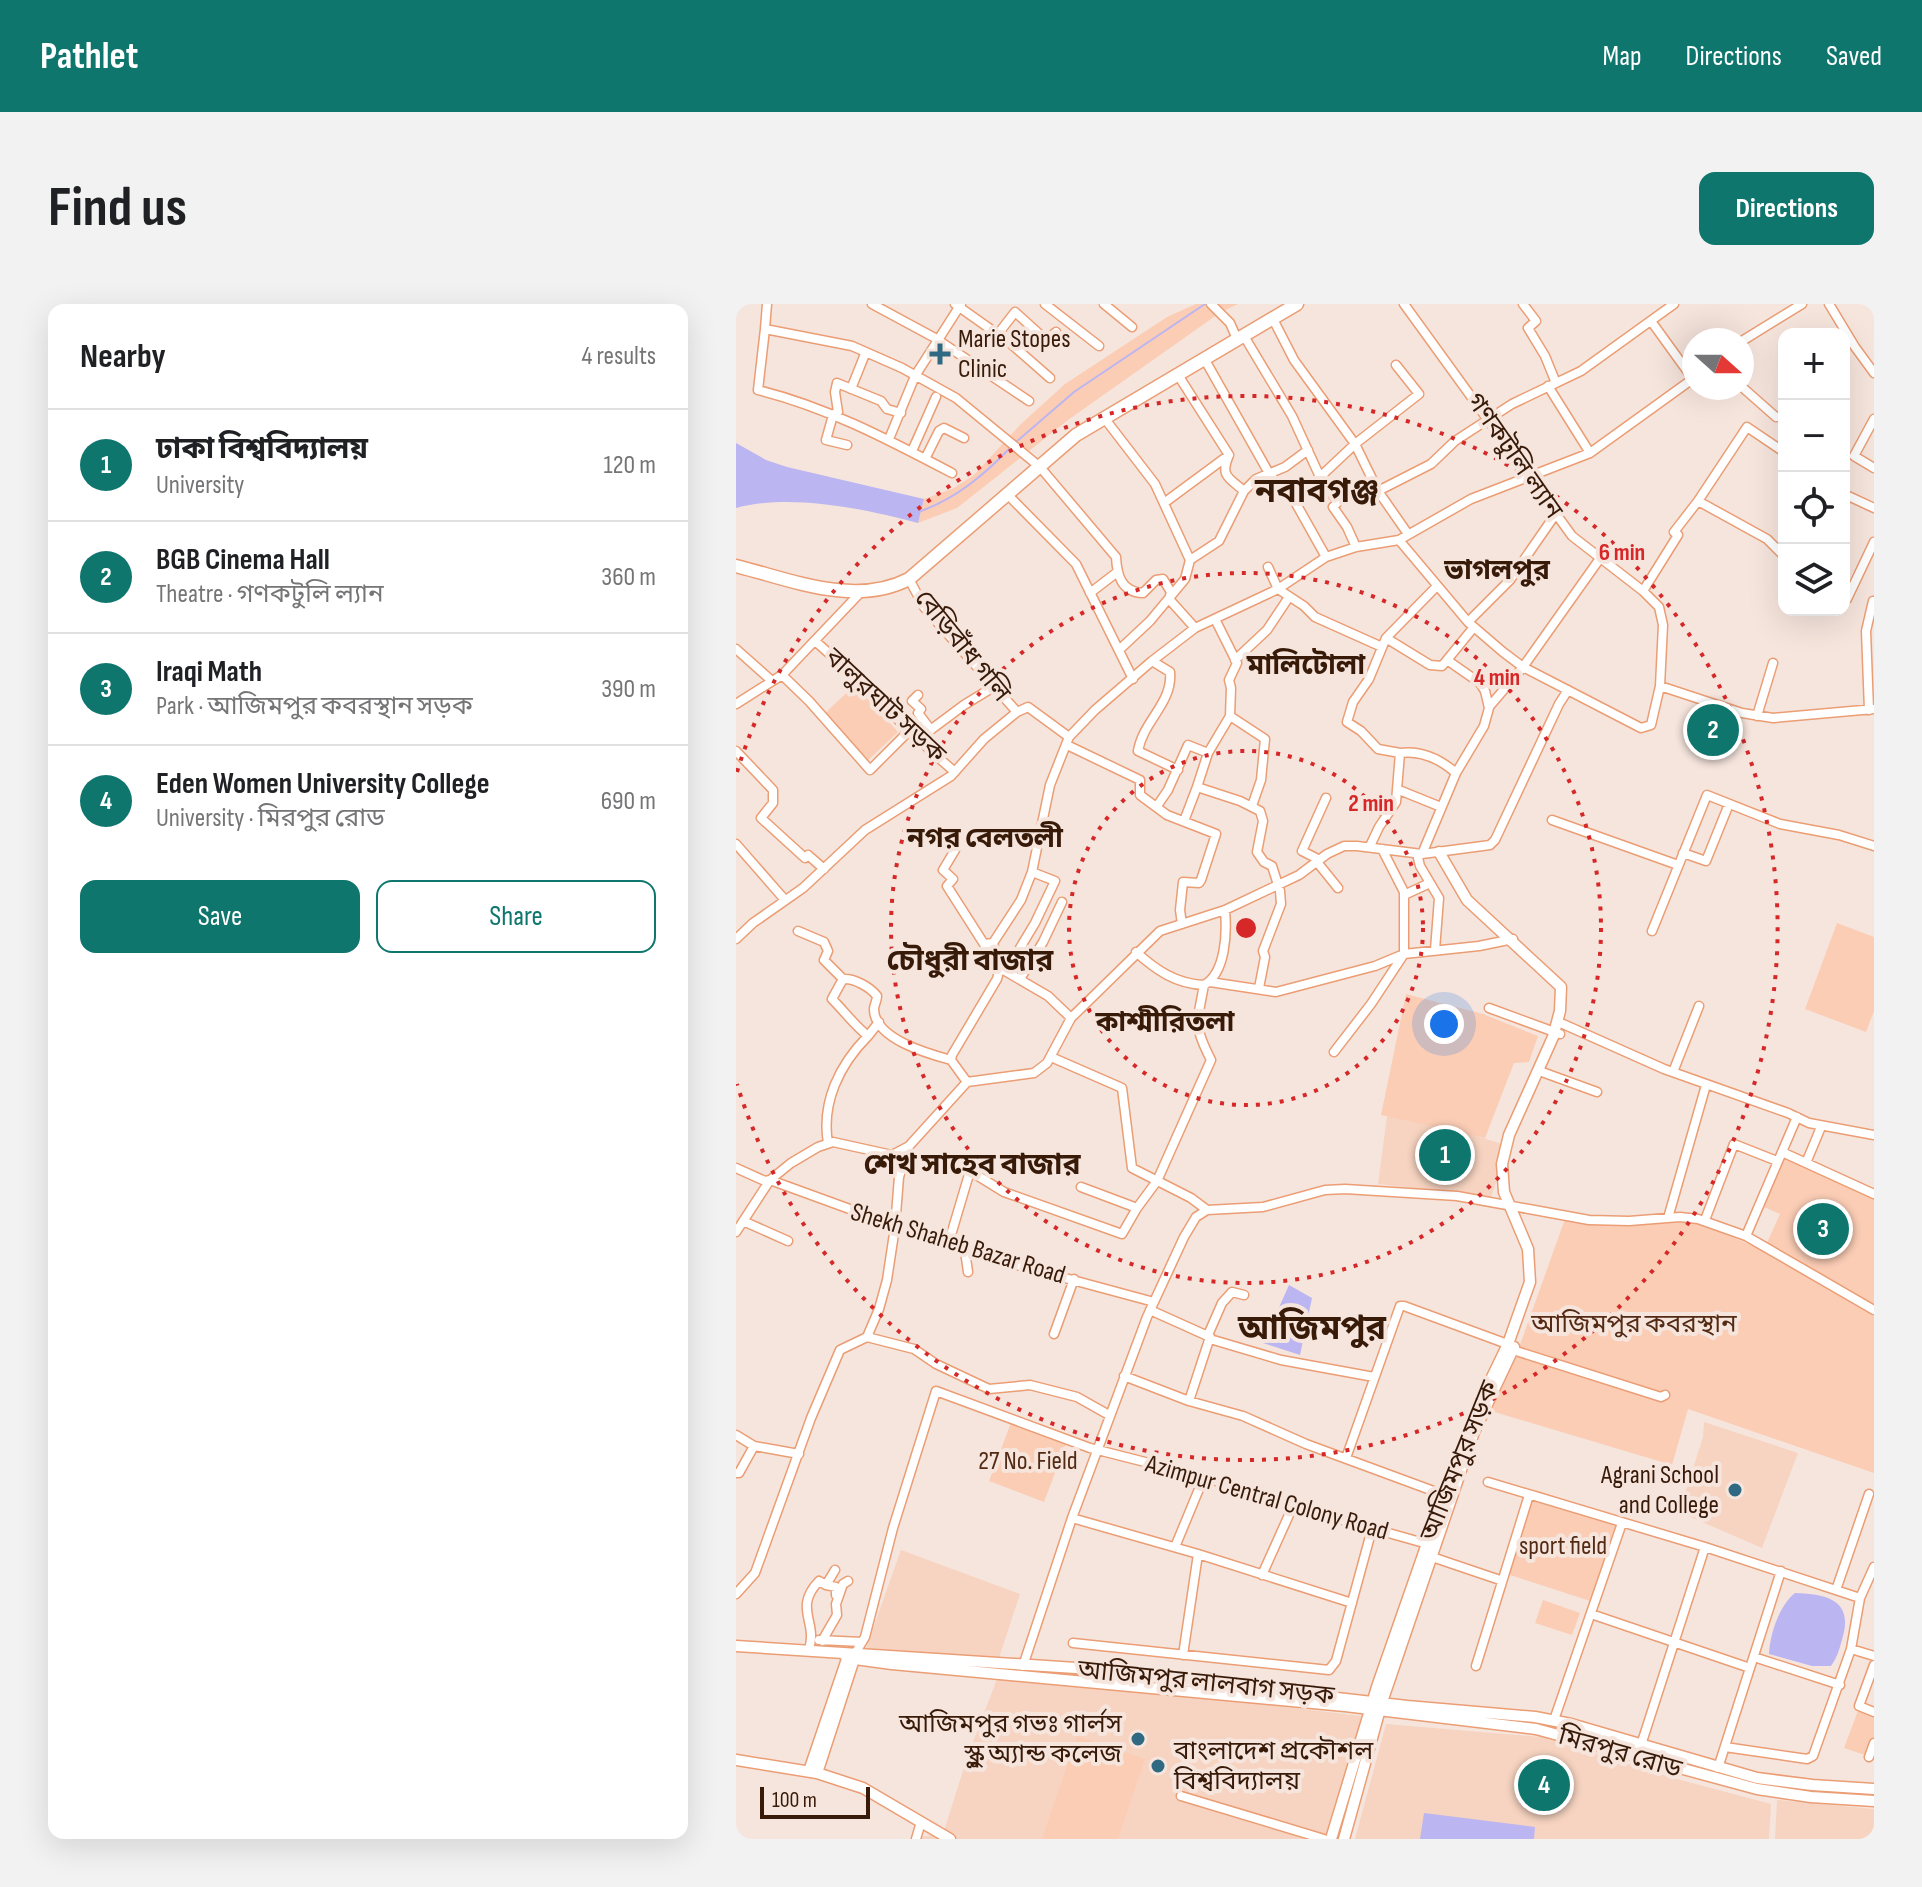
<!DOCTYPE html>
<meta charset="utf-8">
<style>
:root{--surface:#fff;--page:#f2f2f2;--text:#202124;--muted:#757577;--line:#e0e0e0;--accent:#0f766e}
body{margin:0;font-family:"Sofia Sans Condensed","Noto Sans Bengali",sans-serif;background:var(--page);color:var(--text)}
.controls{position:absolute;right:24px;top:24px;display:grid;overflow:hidden;border-radius:16px;box-shadow:0 8px 32px #0002}
.controls button{width:72px;height:72px;display:grid;place-items:center;padding:0;border:0;border-bottom:2px solid var(--line);background:var(--surface);color:var(--text);font:40px sans-serif}
.compass{position:absolute;left:946px;top:24px;width:72px;height:72px;border-radius:50%;background:var(--surface);box-shadow:0 8px 32px #0002;rotate:111deg}
.scale{position:absolute;left:24px;bottom:20px;width:110px;box-sizing:border-box;padding-left:8px;border:4px solid #381a09;border-top:0;font-size:22px;line-height:28px;white-space:nowrap;color:#381a09;-webkit-text-stroke:6px #f6e5dd;paint-order:stroke}
.you{position:absolute;left:708px;top:720px;width:28px;height:28px;margin:-20px;border:6px solid #fff;border-radius:50%;background:#1a73e8;box-shadow:0 0 0 12px #1a73e833}
.badge{display:grid;place-items:center;width:52px;height:52px;border-radius:50%;background:var(--accent);color:#fff;font-size:26px;font-weight:700}
.pin{position:absolute;translate:-50% -50%;border:4px solid #fff;box-shadow:0 2px 8px #0006}
.list{margin:0;padding:0;list-style:none}
h2{display:flex;justify-content:space-between;align-items:center;height:104px;margin:0;padding:0 32px;font-size:34px}
h2 small{font-size:26px;font-weight:400;color:var(--muted)}
.list li{display:grid;grid-template-columns:52px 1fr auto;gap:24px;align-items:center;box-sizing:border-box;height:112px;padding:0 32px;border-top:2px solid var(--line)}
.list b{display:block;font-size:30px;white-space:nowrap}
.list p{margin:0;font-size:26px;white-space:nowrap;color:var(--muted)}
.list em{font-size:26px;font-style:normal;color:var(--muted)}
.actions{display:flex;gap:16px;padding:24px 32px}
.actions a{flex:1;padding:18px 0;border:2px solid var(--accent);border-radius:16px;text-align:center;font-size:28px;color:var(--accent)}
.actions .main{background:var(--accent);color:#fff}
.icon{flex:none;width:44px;height:44px;fill:none;stroke:currentColor;stroke-width:2;stroke-linecap:round;stroke-linejoin:round}
.map{position:relative;flex:none;width:1138px;height:1535px;overflow:hidden;border-radius:16px}
header{display:flex;align-items:center;gap:48px;box-sizing:border-box;height:112px;padding:0 40px;background:var(--accent);color:#fff}
header strong{font-size:38px}
nav{display:flex;gap:44px;margin-inline-start:auto;font-size:28px}
.intro{display:flex;align-items:center;justify-content:space-between;box-sizing:border-box;height:192px;padding:0 48px}
h1{margin:0;font-size:56px}
.button{padding:20px 36px;border-radius:16px;background:var(--accent);color:#fff;font-size:28px;font-weight:700}
main{display:flex;gap:48px;padding:0 48px}
aside{flex:1;background:var(--surface);border-radius:16px;box-shadow:0 8px 32px #0002}
.map>svg:first-child{display:block}
.built{fill:#f7d4c1}
.green{fill:#fbcdb5}
.water{fill:#bbb5f1}
.lines{fill:none;stroke-linecap:round;stroke-linejoin:round}
.stream{stroke:#bbb5f1;stroke-width:2}
.minor-casing{stroke:#eb9d74;stroke-width:11}
.major-casing{stroke:#eb9d74;stroke-width:13}
.highway-casing{stroke:#eb9d74;stroke-width:15}
.minor{stroke:#fff;stroke-width:8}
.major{stroke:#fff;stroke-width:10}
.highway{stroke:#fff;stroke-width:12}
.ring{fill:none;stroke:#d62828;stroke-width:4;stroke-dasharray:4 8}
.poi-dot{fill:#2f6982;stroke:#f6e5dd;stroke-width:3}
.labels{text-anchor:middle;dominant-baseline:central;stroke-width:8;stroke-linejoin:round;paint-order:stroke}
.poi-label{font-size:26px;fill:#381a09;stroke:#f6e5dd;text-anchor:start}
.street-label{font-size:26px;fill:#381a09;stroke:#f6e5dd}
.park-label{font-size:26px;fill:#532b15;stroke:#f6e5dd}
.neighbourhood-label{font-size:28px;font-weight:bold;fill:#381a09;stroke:#f6e5dd}
.quarter-label{font-size:30px;font-weight:bold;fill:#381a09;stroke:#f6e5dd}
.district-label{font-size:34px;font-weight:bold;fill:#381a09;stroke:#f6e5dd}
.centre{fill:#d62828;stroke:#f6e5dd;stroke-width:4}
.ring-label{font-size:24px;text-anchor:middle;font-weight:bold;fill:#d62828;stroke:#f6e5dd;stroke-width:8;stroke-linejoin:round;paint-order:stroke}
</style>
<header>
<strong>Pathlet</strong>
<nav><a>Map</a><a>Directions</a><a>Saved</a></nav>
</header>
<div class="intro"><h1>Find us</h1><a class="button">Directions</a></div>
<main>
<aside>
<h2>Nearby<small>4 results</small></h2>
<ul class="list">
<li><span class="badge">1</span><div><b>ঢাকা বিশ্ববিদ্যালয়</b><p>University</p></div><em>120 m</em></li>
<li><span class="badge">2</span><div><b>BGB Cinema Hall</b><p>Theatre · গণকটুলি ল্যান</p></div><em>360 m</em></li>
<li><span class="badge">3</span><div><b>Iraqi Math</b><p>Park · আজিমপুর কবরস্থান সড়ক</p></div><em>390 m</em></li>
<li><span class="badge">4</span><div><b>Eden Women University College</b><p>University · মিরপুর রোড</p></div><em>690 m</em></li>
</ul>
<div class="actions"><a class="main">Save</a><a>Share</a></div>
</aside>
<div class="map">
<svg width="1138" height="1535" viewBox="0 0 1138 1535">
<rect width="100%" height="100%" fill="#f6e5dd"/>
<!-- built -->
<path class="built" d="M651 812 731 829 773 842 755 893 642 880Z
M968 1118 1062 1149 1026 1244 943 1208 967 1133Z
M165 1246 284 1290 262 1357 130 1344Z
M261 1375 426 1388 625 1412 615 1470 598 1535H182L183 1533 207 1530 231 1454Z
M650 1420 805 1433 941 1475 1035 1500 1033 1535H619Z
M1041 1496 1138 1505V1535H1039Z"/>
<!-- green -->
<path class="green" d="M460 0H502L485 8 332 116 221 204 182 219 188 195 218 184 238 171 284 121 329 80 431 13Z
M119 381 162 428 129 459 86 412Z
M1101 619 1138 633V707L1130 728 1069 705Z
M670 690 747 710 802 732 793 758 778 759 749 834 645 811Z
M1047 851 1138 892V1000L1030 941 1044 910 1028 903Z
M829 915 899 920 960 918 1020 943 1138 1012V1169L952 1105 936 1161 755 1107 781 1049Z
M276 1116 331 1137 308 1198 253 1177Z
M800 1186 882 1213 854 1297 771 1270Z
M807 1296 844 1309 836 1331 799 1319Z
M1123 1404 1138 1410V1434L1132 1452 1108 1444Z
M341 1432 409 1455 382 1535H306Z"/>
<!-- water -->
<path class="water" d="M0 139 30 156 51 163 188 195 182 219C130 205 53 189 0 204Z
M553 981 576 994 564 1051 527 1039Z
M1059 1289C1089 1290 1117 1295 1107 1332 1104 1343 1102 1352 1095 1362H1076L1033 1350C1034 1330 1043 1302 1059 1289Z
M688 1509 799 1523 798 1535H684Z"/>
<g class="lines">
<!-- stream -->
<path class="stream" d="M280 138 338 88 469 0
M185 207C221 194 249 170 275 143"/>
<!-- minor casing -->
<g class="minor-casing">
<path id="minor" d="M31 0 29 25 116 42 166 64 220 94 304 163 380 253C381 271 385 288 407 289L420 276 427 275 435 288 433 295 459 324
M136 0 199 34 293 97
M219 0 274 39 314 74
M309 0 363 42
M368 0 396 23
M475 0 494 19 501 35
M787 0 800 17 792 24 809 52 820 79
M1093 0 1119 43 1138 69
M537 15 558 56 619 140 642 187 672 230
M915 17 957 75
M29 25 22 86C91 103 153 136 216 169
M262 30 279 8 310 36 320 28
M508 32 556 112 584 173 602 198 597 203 611 223 620 243
M1006 37 1066 0
M469 56 534 171 558 196 590 253
M442 71 493 151C484 172 492 173 508 187
M812 82 854 149
M1006 83 1040 113
M115 85 129 50
M369 115 419 180 454 256 449 275 414 317 383 346
M1138 115 1118 152 1138 164
M153 135 179 72 225 0
M111 141 90 136 97 111 102 108 99 88 101 79 145 97 151 105 165 109
M176 147 200 93
M189 155 203 127 208 124 228 134
M584 173 619 140 683 90 660 61
M642 187 695 160 719 137 776 100 845 67 938 0
M270 189 340 260 397 375
M1108 190 1138 204
M962 197 1031 235 1048 252
M428 199 493 151
M663 236 732 318 767 348 787 363 905 424 915 421 924 382 927 321 923 303 907 287 836 232 668 0
M454 256 483 237 508 187 520 175 549 163 572 146
M532 263 542 285 568 302 579 313 646 343
M173 275 188 303 281 408
M907 287 942 231 938 228 962 197 1011 123 1048 148
M354 289 380 269
M1108 295H1111L1138 238
M479 315 501 359 493 376 495 384 494 412
M732 318 774 276 819 211
M650 334 694 361 706 362 711 356
M79 337C128 379 170 427 219 468
M0 345 36 377
M499 356 531 326 553 293
M416 357 434 368C437 399 407 417 402 447L442 466
M46 371 73 397 134 466 174 426
M924 382 1006 409 1037 414 1138 405
M182 391 176 397 185 405 182 409 195 426
M0 400 46 371 124 289
M753 403 787 363 865 253
M1133 406 1130 327 1137 297
M494 412 529 435 525 476 516 502
M1021 412 1037 359
M181 436 228 401 259 382
M331 441 404 476V491L431 511 480 530 465 576 463 579 447 578 444 606 446 620
M0 447 37 486V499L25 514 69 554 72 551 88 565
M664 449C686 446 704 455 720 469
M461 483 472 449 494 412
M663 486 705 503
M590 494 566 547 580 554 581 558 602 584
M421 502 432 486 452 441 472 449
M816 516 942 561
M448 517 461 483 504 497 524 507 527 517 521 548 528 558 536 562 544 587 545 600 527 647 529 653 523 684
M0 540 49 596
M634 542 643 523 660 498 664 449 642 445 625 427 611 418 617 398 633 375 650 334 701 282
M219 546 207 566 217 575 211 582 248 640 257 639
M947 549 970 557 993 500
M681 550 684 562 703 594 699 646
M686 550 720 469 748 422 753 404 749 387 744 379 711 356 738 323
M296 568 319 577 299 619 284 644 300 651
M668 591 694 579
M62 627 88 638 92 647 88 656 107 675C118 674 134 683 141 692 141 697 138 701 138 705 138 735 193 750 215 756
M916 627 971 491 1044 520 1103 531 1138 542
M0 635 17 619 67 584 129 526 215 472 248 435 281 408 292 403 333 433
M257 639 285 596 296 568 314 481 333 433 359 406 416 357 459 324 542 285 590 253 620 243 663 236 735 195 854 149 958 74
M400 648C420 666 440 680 468 681
M264 664 312 692 335 714
M107 675 96 695C109 708 118 721 132 732L143 718
M284 675 307 638 326 598
M474 678 540 688 639 662 668 650 743 642 777 635
M753 704 824 730
M827 720 928 765 1052 809 1073 819 1138 831
M598 748 635 700 668 650V588L646 545
M315 753 386 784 396 864 455 894 471 906
M806 768 861 788
M937 768 963 702
M231 778 215 756 216 751 261 675 264 664 257 639
M92 839C85 798 104 760 132 732
M1046 848 1138 890
M1070 859 1085 823
M0 864 29 877 34 876 229 947 418 998
M345 883 401 904 421 877 475 756C457 721 461 719 468 681 490 669 491 628 489 606
M932 914 970 781
M969 916 998 840 1041 857
M7 917 52 937
M0 928 34 876 55 859 82 843 97 838 156 851 173 842 231 778 298 769 311 759 335 714 424 627 489 606 563 571 591 550 608 542H621L686 550 754 541 759 536 823 400 832 386
M1010 932 1061 813
M212 941 234 867 268 888 386 930 401 904
M229 947 232 968
M414 1006 474 1033 453 1097
M318 1030 338 975
M472 1031 486 999 496 988 508 991
M131 1033 178 1045 200 1060 253 1085 294 1081 341 1093 373 1111
M474 1035 545 1056 638 1073
M777 1046 925 1093 929 1091
M388 1072 453 1097 507 1112 570 1140 711 1192
M0 1131 18 1142 63 1150
M610 1154 664 1002H668L774 1041
M0 1169H3L18 1142
M752 1178 969 1243 1124 1294
M336 1214 462 1250 616 1299
M439 1243 468 1173
M696 1253 764 1276
M99 1266 90 1281 100 1283V1291
M526 1271 557 1202
M1100 1286 1133 1190
M0 1290 19 1269 75 1114 104 1046 131 1033 143 1005 151 976 159 923 163 873 173 842
M855 1310 1014 1364
M83 1336 126 1338
M86 1337 101 1311 100 1300 107 1280 112 1277
M337 1339 593 1366 600 1357 636 1225
M73 1345C82 1318 57 1304 83 1277L90 1281
M1115 1345 1138 1352
M120 1348 129 1333 157 1224 200 1087 354 1144 468 1173 557 1202 695 1241
M447 1351 462 1250
M1018 1353 1104 1381
M1138 1361 1123 1402 1138 1408
M287 1362 336 1214 411 1013 448 933 460 913 471 906 527 903 589 886 609 885 721 892 853 916 893 917 944 913 962 915 1010 932 1138 1006
M740 1362 793 1191
M818 1416 886 1219
M905 1441 969 1243
M989 1443 1071 1455 1077 1452 1115 1345 1124 1294 1138 1263
M1133 1453 1138 1439
M982 1464 1045 1267
M445 1492 588 1535
M180 1535 185 1518"/>
</g>
<!-- major casing -->
<g class="major-casing">
<path id="major" d="M0 1342 340 1364 671 1402 799 1413 835 1420 1021 1474 1076 1481 1138 1485
M106 1349 112 1354 156 1360 609 1402 800 1425 1021 1485 1075 1493 1138 1497
M0 1456 81 1469 127 1484 214 1535
M73 1467 112 1352
M81 1469 120 1349
M595 1535 641 1383 731 1125 772 1040 794 978 792 945 768 888 766 860 773 831 817 733 824 707 825 683 731 596 703 548
M608 1535 646 1398 738 1128 778 1043"/>
</g>
<!-- highway casing -->
<g class="highway-casing">
<path id="highway" d="M0 262C56 276 119 303 173 275L340 131 561 0"/>
</g>
<!-- minor -->
<use href="#minor" class="minor"/>
<!-- major -->
<use href="#major" class="major"/>
<!-- highway -->
<use href="#highway" class="highway"/>
</g>
<!-- distance rings -->
<g class="ring">
<circle cx="510" cy="624" r="177"/>
<circle cx="510" cy="624" r="355"/>
<path d="M1 468A532 532 0 1 1 1 780"/>
</g>
<!-- markers -->
<g class="poi-dot">
<path d="M200 38h8v8h8v8h-8v8h-8v-8h-8v-8h8z"/>
<circle cx="999" cy="1186" r="8"/>
<circle cx="402" cy="1435" r="8"/>
<circle cx="422" cy="1462" r="8"/>
</g>
<g class="labels">
<!-- poi labels -->
<g class="poi-label">
<text x="222" y="35">Marie Stopes<tspan x="222" dy="30">Clinic</tspan></text>
<text x="983" y="1171" text-anchor="end">Agrani School<tspan x="983" dy="30">and College</tspan></text>
<text x="386" y="1420" text-anchor="end">আজিমপুর গভঃ গার্লস<tspan x="386" dy="30">স্কুল অ্যান্ড কলেজ</tspan></text>
<text x="438" y="1447">বাংলাদেশ প্রকৌশল<tspan x="438" dy="30">বিশ্ববিদ্যালয়</tspan></text>
</g>
<!-- street labels -->
<g class="street-label">
<text transform="translate(778 152) rotate(55)">গণকটুলি ল্যান</text>
<text transform="translate(226 342) rotate(51)">বেড়িবাঁধ গলি</text>
<text transform="translate(149 402) rotate(43)">বালুরঘাট সড়ক</text>
<text transform="translate(222 940) rotate(17)">Shekh Shaheb Bazar Road</text>
<text transform="translate(724 1157) rotate(-68)">আজিমপুর সড়ক</text>
<text transform="translate(531 1194) rotate(16)">Azimpur Central Colony Road</text>
<text transform="translate(470 1379) rotate(6)">আজিমপুর লালবাগ সড়ক</text>
<text transform="translate(884 1449) rotate(16)">মিরপুর রোড</text>
</g>
<!-- park labels -->
<g class="park-label">
<text x="898" y="1020">আজিমপুর কবরস্থান</text>
<text x="292" y="1157">27 No. Field</text>
<text x="827" y="1242">sport field</text>
</g>
<!-- neighbourhood labels -->
<g class="neighbourhood-label">
<text x="761" y="266">ভাগলপুর</text>
<text x="570" y="361">মালিটোলা</text>
<text x="249" y="534">নগর বেলতলী</text>
<text x="429" y="718">কাশ্মীরিতলা</text>
</g>
<!-- quarter labels -->
<g class="quarter-label">
<text x="234" y="657">চৌধুরী বাজার</text>
<text x="236" y="861">শেখ সাহেব বাজার</text>
</g>
<!-- district labels -->
<g class="district-label">
<text x="581" y="187">নবাবগঞ্জ</text>
<text x="576" y="1024">আজিমপুর</text>
</g>
</g>
<circle cx="510" cy="624" r="12" class="centre"/>
<g class="ring-label">
<text x="886" y="256">6 min</text>
<text x="761" y="381">4 min</text>
<text x="635" y="507">2 min</text>
</g>
</svg>
<div class="controls">
<button>+</button>
<button>−</button>
<button><svg class="icon" aria-label="locate" viewBox="0 0 24 24"><circle cx="12" cy="12" r="6"/><path d="M12 2v4M12 18v4M2 12h4M18 12h4"/></svg></button>
<button><svg class="icon" aria-label="layers" viewBox="0 0 24 24"><path d="M12 4l9 5-9 5-9-5zM3 14l9 5 9-5"/></svg></button>
</div>
<svg class="compass" viewBox="-18 -18 36 36"><path d="M0-13l5 13h-10z" fill="#e53935"/><path d="M0 13l5-13h-10z" fill="#757577"/></svg>
<div class="scale">100 m</div>
<div class="you"></div>
<div class="pin badge" style="left:709px;top:851px">1</div>
<div class="pin badge" style="left:977px;top:426px">2</div>
<div class="pin badge" style="left:1087px;top:925px">3</div>
<div class="pin badge" style="left:808px;top:1481px">4</div>
</div>
</main>
